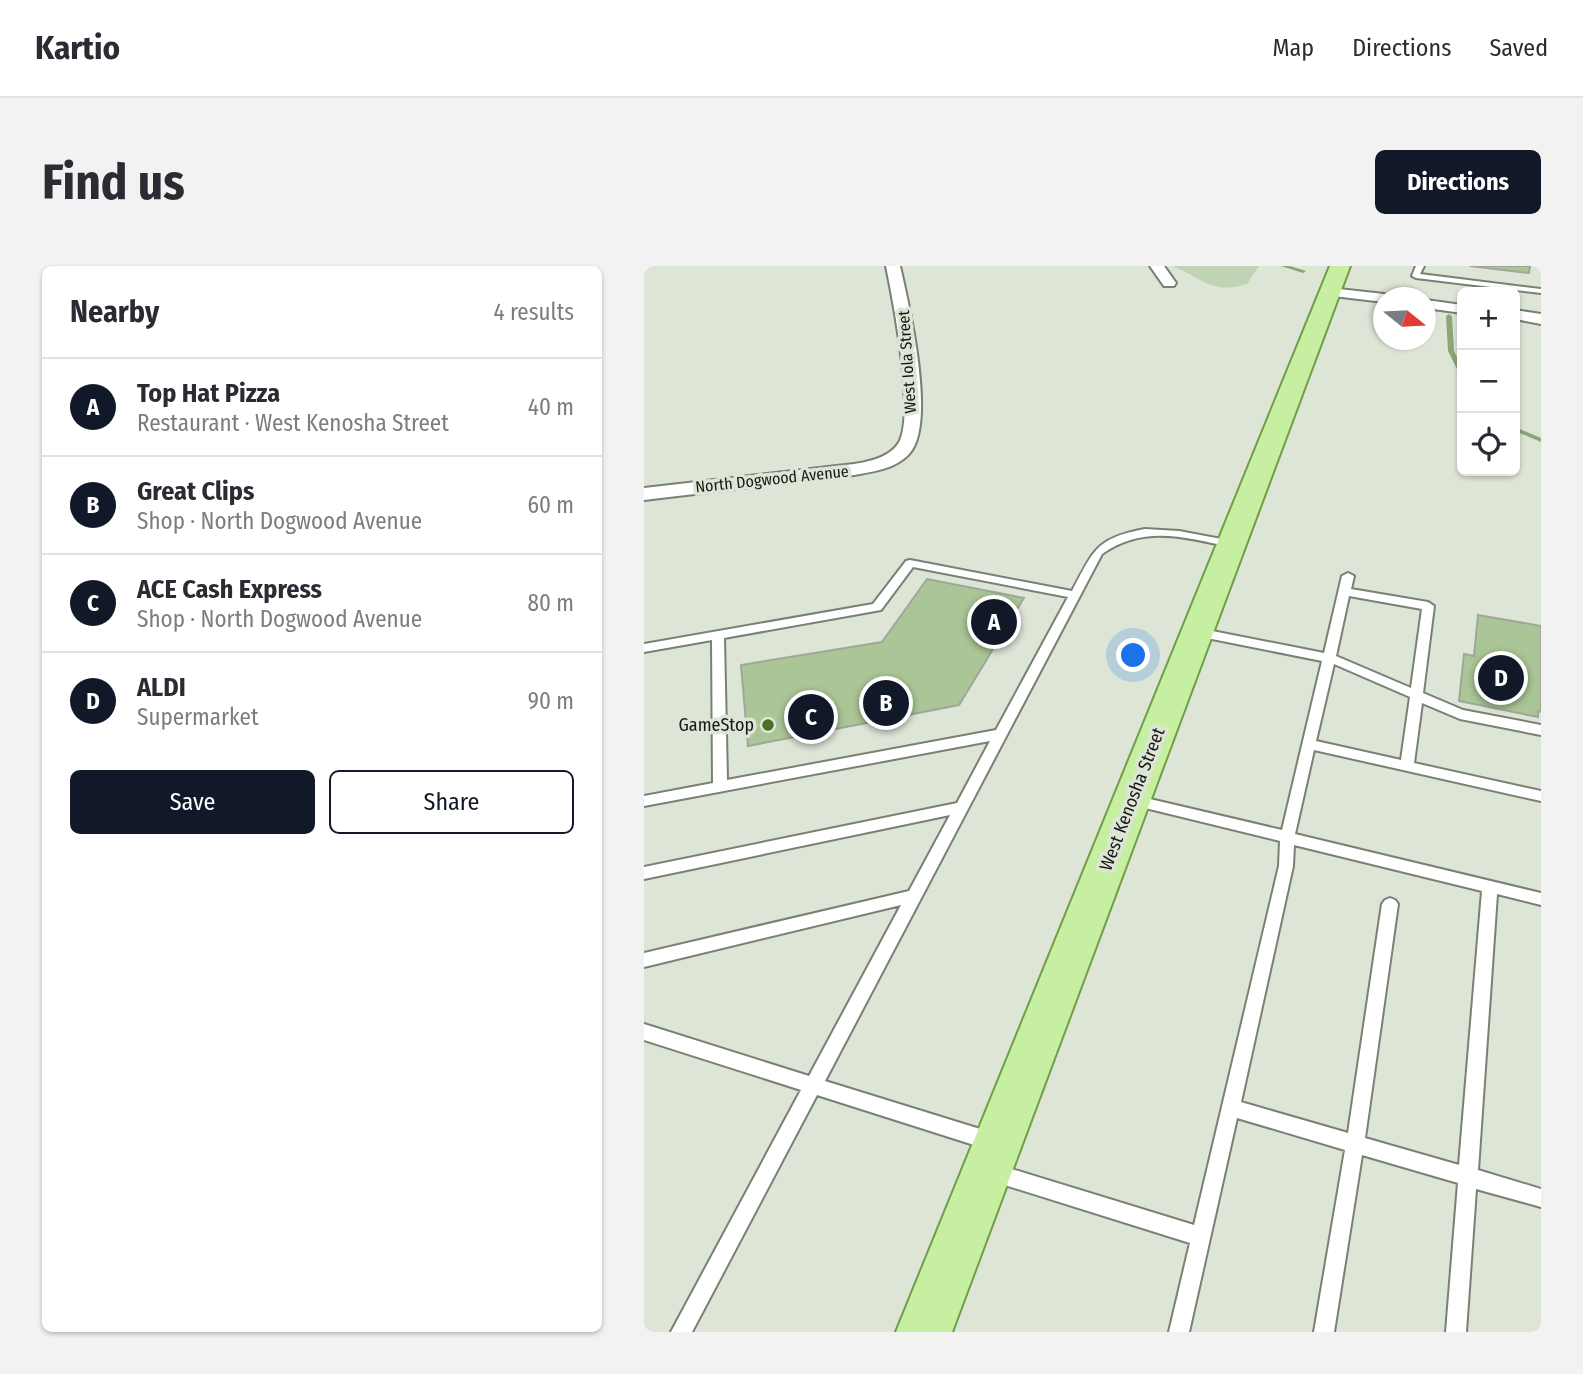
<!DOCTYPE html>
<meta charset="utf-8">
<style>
:root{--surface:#fff;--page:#f2f2f3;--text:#2b2b33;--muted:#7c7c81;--line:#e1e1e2;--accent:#111827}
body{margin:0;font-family:"Fira Sans Condensed",sans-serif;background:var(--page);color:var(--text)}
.controls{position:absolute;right:21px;top:21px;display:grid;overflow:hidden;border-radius:10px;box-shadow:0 2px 5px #0004}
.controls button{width:63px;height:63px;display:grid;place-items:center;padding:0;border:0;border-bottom:2px solid var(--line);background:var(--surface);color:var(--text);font:35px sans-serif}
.compass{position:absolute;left:729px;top:21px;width:63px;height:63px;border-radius:50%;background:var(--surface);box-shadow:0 2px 5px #0004;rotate:108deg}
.you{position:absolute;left:490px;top:390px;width:24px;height:24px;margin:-18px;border:5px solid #fff;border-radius:50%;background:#1a73e8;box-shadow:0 0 0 10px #1a73e833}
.badge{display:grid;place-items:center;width:46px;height:46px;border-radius:50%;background:var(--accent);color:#fff;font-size:23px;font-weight:700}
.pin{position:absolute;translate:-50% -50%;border:4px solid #fff;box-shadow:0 2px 7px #0006}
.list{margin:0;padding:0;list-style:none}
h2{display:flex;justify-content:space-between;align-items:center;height:91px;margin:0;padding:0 28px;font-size:30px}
h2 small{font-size:23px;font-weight:400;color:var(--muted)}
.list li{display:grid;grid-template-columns:46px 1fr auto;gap:21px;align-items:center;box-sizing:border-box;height:98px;padding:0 28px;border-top:2px solid var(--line)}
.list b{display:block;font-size:26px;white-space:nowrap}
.list p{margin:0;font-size:23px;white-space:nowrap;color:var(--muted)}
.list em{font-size:23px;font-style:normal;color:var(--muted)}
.actions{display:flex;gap:14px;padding:21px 28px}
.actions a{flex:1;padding:16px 0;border:2px solid var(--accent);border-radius:10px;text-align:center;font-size:24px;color:var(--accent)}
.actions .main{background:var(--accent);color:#fff}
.icon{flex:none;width:38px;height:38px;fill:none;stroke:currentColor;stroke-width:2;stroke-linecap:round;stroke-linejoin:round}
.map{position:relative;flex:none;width:897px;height:1066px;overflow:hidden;border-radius:10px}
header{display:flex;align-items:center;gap:42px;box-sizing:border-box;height:98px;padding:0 35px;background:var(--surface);border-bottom:2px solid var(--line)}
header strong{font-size:33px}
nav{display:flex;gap:38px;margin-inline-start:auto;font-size:24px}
.intro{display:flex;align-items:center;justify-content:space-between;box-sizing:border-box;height:168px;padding:0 42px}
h1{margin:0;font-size:49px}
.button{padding:18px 32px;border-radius:10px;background:var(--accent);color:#fff;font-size:24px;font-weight:700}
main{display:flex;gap:42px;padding:0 42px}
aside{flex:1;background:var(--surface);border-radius:10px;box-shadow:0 2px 5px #0004}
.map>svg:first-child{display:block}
.green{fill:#c0d3b2}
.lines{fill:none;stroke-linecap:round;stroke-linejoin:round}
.stream{fill:#8ba577;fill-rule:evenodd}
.building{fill:#aac596;stroke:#a0a79a;stroke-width:2}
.service-casing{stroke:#798074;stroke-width:4}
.minor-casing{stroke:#798074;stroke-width:4}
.primary-casing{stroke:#719d46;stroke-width:4}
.service{fill:#fff;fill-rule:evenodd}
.minor{fill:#fff;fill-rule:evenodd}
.primary{fill:#c7efa1;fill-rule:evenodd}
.poi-dot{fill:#4c7028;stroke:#dde5d7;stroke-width:2.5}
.labels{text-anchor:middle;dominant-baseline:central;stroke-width:7;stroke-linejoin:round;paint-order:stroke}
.far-street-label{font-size:16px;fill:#151813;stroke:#dde5d7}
.poi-label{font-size:18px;fill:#151813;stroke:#dde5d7;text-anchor:end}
.street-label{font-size:18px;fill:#151813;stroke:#dde5d7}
</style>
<header>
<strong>Kartio</strong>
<nav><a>Map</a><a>Directions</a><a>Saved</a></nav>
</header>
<div class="intro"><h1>Find us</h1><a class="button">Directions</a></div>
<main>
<aside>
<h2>Nearby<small>4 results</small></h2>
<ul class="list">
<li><span class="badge">A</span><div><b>Top Hat Pizza</b><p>Restaurant · West Kenosha Street</p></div><em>40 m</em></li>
<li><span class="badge">B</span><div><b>Great Clips</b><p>Shop · North Dogwood Avenue</p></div><em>60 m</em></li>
<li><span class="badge">C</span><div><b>ACE Cash Express</b><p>Shop · North Dogwood Avenue</p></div><em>80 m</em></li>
<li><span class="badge">D</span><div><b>ALDI</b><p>Supermarket</p></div><em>90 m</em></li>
</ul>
<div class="actions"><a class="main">Save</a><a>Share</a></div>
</aside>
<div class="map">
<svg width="897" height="1066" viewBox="0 0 897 1066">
<rect width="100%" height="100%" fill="#dde5d7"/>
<!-- green -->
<path class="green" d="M528 0H615L603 18C569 29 558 12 528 0Z"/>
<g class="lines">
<!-- stream -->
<path class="stream" d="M637 0H646L662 5 659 7Z
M805 48 808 50 810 85 818 102V109L815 107 804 85 802 50Z
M871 161 897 172V176L871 165Z"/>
</g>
<!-- building -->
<path class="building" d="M826 0H886L885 7Z
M283 313 380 332 315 439 104 480 97 399 238 376Z
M834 349 897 360V446L894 445V451L815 435 820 388 830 390Z"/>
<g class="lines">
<!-- service casing -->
<g class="service-casing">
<path id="service" d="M772 0H780L776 8 897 23V27L772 12 768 10Z
M501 263 535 265 588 275 593 278 588 281C541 272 501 258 458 288L181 815 349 867 355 870 358 876 355 882 349 885 173 829 48 1066H27L157 824 0 774V758L165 810 257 639 0 701V687L265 625 306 549 0 613V601L313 537 346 475 0 540V530L69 517 68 374 0 386V378L229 338 262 295 266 294 428 325C450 284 452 272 501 263ZM269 301 424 331 352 464 83 514 80 372 237 344Z
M704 307 710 310 707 323 784 336 790 340 779 427 819 444 897 459V469L816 453 778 437 770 497 897 525V535L670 484 651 568 897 627V639L853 628 834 904 897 923V941L832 923 822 1066H802L814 917 718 889 690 1066H670L701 884 593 852 545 1066H525L546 977 348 915 341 913 339 906 341 899 348 897 550 959 635 600 636 575 489 539 482 534 489 529 638 564 678 395 553 370 547 366 553 362 680 387 698 310ZM705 330 778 343 767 422 692 390ZM690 398 766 431 757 494 672 475ZM650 579 838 625 815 899 721 872 754 638 751 634 746 632 741 634 738 638 704 867 597 836 649 600Z"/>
</g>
<!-- minor casing -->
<g class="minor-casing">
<path id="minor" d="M242 0H256C265 39 293 159 265 188 251 203 228 206 210 209L0 234V222L210 198C225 196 245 191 254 178 272 151 249 34 242 0Z
M506 0H520L532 17 530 20H520Z
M686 22 740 28 747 32H740V36L681 29 679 26Z
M782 34 818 39V47L782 42Z
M871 44 897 48V58L871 53Z"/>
</g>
<!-- primary casing -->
<g class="primary-casing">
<path id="primary" d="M686 0H706L308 1066H252Z"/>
</g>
<!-- service -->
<use href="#service" class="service"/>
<!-- minor -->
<use href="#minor" class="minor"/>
<!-- primary -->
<use href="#primary" class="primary"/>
</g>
<!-- markers -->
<circle class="poi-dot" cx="124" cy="459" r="7"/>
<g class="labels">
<!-- far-street labels -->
<g class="far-street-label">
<text transform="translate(263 96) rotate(-94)">West Iola Street</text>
<text transform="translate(128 213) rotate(-6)">North Dogwood Avenue</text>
</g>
<!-- poi labels -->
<g class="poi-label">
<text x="110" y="459">GameStop</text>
</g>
<!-- street labels -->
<g class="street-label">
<text transform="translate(488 533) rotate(-69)">West Kenosha Street</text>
</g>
</g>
</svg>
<div class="controls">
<button>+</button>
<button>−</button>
<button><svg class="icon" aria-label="locate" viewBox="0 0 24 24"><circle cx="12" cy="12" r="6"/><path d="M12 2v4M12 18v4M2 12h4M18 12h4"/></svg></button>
</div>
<svg class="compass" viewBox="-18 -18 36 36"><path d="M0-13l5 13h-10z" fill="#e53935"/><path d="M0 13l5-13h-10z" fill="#7c7c81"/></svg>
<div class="you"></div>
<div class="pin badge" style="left:350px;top:356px">A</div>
<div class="pin badge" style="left:242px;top:437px">B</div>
<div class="pin badge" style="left:167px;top:451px">C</div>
<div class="pin badge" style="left:857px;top:412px">D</div>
</div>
</main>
